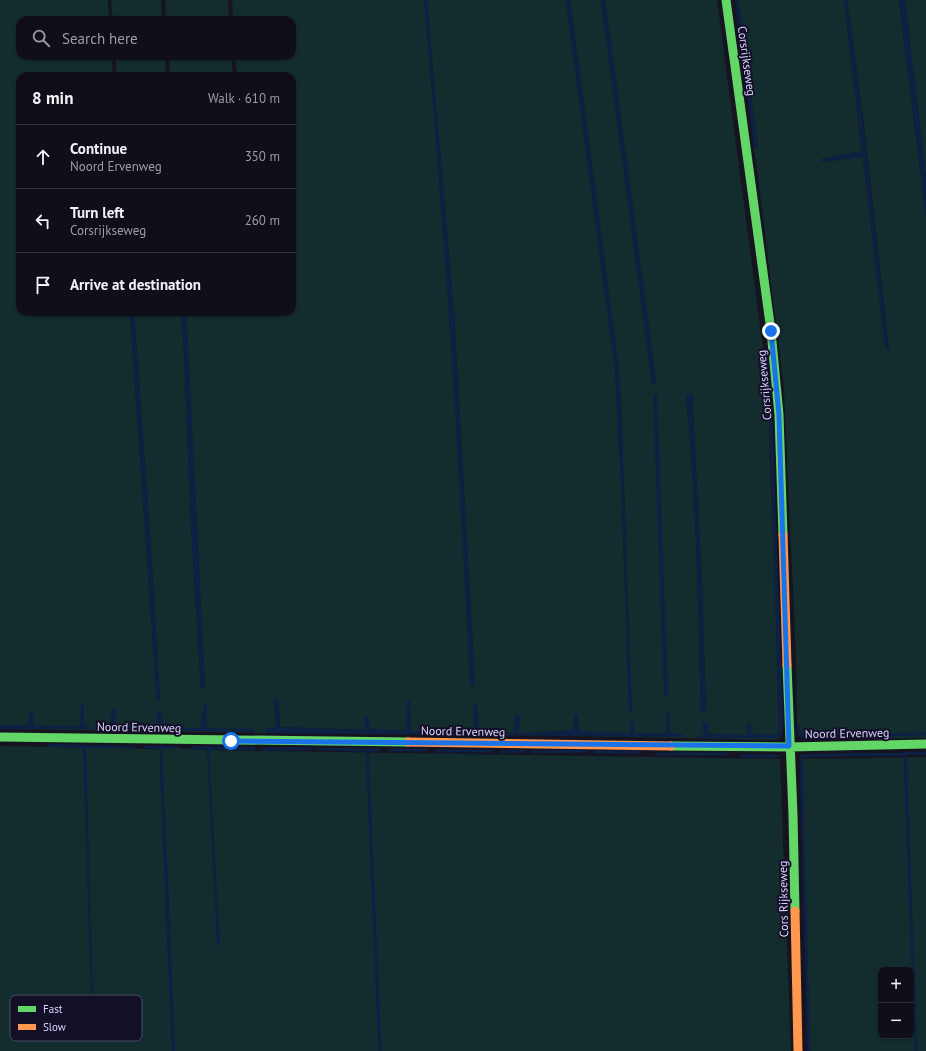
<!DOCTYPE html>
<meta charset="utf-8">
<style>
:root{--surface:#100f19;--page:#1e1d26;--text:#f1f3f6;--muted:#9c9ca2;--line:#302f38}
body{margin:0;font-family:"PT Sans",sans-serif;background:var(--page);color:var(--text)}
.controls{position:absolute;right:12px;bottom:12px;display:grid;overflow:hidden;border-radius:8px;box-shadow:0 1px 3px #0004}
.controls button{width:36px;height:36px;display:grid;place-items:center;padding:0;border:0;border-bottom:1px solid var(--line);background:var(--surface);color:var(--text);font:20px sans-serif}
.stop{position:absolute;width:12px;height:12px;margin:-9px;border:3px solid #1a73e8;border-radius:50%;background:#fff}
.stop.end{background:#1a73e8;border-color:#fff;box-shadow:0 1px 4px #0008}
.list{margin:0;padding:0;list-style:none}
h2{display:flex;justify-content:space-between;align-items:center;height:52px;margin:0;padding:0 16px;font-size:17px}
h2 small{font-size:13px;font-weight:400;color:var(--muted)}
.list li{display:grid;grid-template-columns:26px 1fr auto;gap:12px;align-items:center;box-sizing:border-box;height:64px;padding:0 16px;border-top:1px solid var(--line)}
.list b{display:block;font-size:15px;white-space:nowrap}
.list p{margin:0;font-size:13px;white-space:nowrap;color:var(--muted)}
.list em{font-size:13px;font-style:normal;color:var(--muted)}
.icon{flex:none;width:22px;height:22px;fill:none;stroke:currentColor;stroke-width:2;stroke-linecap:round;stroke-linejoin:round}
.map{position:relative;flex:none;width:926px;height:1051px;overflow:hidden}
.search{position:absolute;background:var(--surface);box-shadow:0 1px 3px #0004;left:16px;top:16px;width:280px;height:44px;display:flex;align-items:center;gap:10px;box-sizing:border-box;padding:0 14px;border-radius:12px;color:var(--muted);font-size:15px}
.panel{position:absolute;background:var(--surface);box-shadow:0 1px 3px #0004;left:16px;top:72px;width:280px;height:244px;border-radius:12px}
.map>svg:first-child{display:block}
.green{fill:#132c2d;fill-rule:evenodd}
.water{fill:#0d2144}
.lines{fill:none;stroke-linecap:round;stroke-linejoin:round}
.stream{stroke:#0d2144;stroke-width:3}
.fast{stroke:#63d668;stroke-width:9}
.slow{stroke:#ff974d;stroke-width:9}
.route{stroke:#1a73e8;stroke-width:5}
.labels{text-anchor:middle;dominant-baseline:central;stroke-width:4;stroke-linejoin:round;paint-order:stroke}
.street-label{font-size:12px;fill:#d9d4ff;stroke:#130f26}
.key{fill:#130f26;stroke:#4e4a67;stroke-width:1}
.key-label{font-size:11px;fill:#d9d4ff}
</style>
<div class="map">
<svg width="926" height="1051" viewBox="0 0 926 1051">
<rect width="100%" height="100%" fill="#161421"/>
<!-- green -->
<path class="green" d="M0 0H108L109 20H20V56H112L113 76H20V312H130L157 702 160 701 150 534 134 312H181L184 351 191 526 201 688H205L186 312H292V76H237L235 56H292V20H233L232 0H424C445 228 459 457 475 686L454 314 427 0H566L615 368 622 503 629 711 632 712 621 404 618 363 570 0H601L652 383 656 382 605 0H717L762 341 769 412 770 462 782 735 777 740H772L476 734 280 727 278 698H274L276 728 266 729V733L0 729ZM692 394 702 583 706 713 701 712C698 606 697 501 686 396Z
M111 0H161L162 20H113Z
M165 0H228L229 20H166Z
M738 0H844L862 151 821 159 822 162 863 157 885 345 889 353 864 126 847 0H899L926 217V738L858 739 852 738V734L803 735 800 729V725H797L796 659 784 389 757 169 754 148H758Z
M905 0H926V178Z
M115 56H165L166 76H117Z
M169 56H231L233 76H170Z
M0 746 160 749V768L172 1051H0Z
M178 748 207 750 780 759 791 1051H175L162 749Z
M926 757V1051H809L800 759ZM881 970H911V1036H881Z"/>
<!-- water -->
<path class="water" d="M424 0H427L454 314 475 686H470C459 457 445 228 424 0Z
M566 0H570L618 363 621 404 632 713 629 712 622 503 615 368Z
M601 0H605L656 382 652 383Z
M735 0H738L758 148H754Z
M844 0H847L861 105 889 355 885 345 863 157 822 162 821 159 862 151Z
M899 0H905L926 178V217Z
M130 312H134L150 534 160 701 157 702Z
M181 312H186L189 362 205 688H201L191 526 184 351Z
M770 390 772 413 783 720 782 735 776 738H699L697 735H704L702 722H708V734L747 735 748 723H751V734L774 735 779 732 769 412 767 391Z
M657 394 668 694 664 695 653 395Z
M692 394 702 583 706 713 701 712C698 607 697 501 686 395Z
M274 698H278L280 727 365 730V716H369L370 729 406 730 407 700 410 701 411 731H474L473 704 477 703 479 731 514 733 515 715H520L519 733 573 730 574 715H578L579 731 630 733 631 720 634 721V733H666L667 711H670L669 733 683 734 682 737 266 733V729L276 728Z
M204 702 207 703V728L253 729 255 732 105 729V726L110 725 112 708 115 709 116 727 157 726V710H162L163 727 199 728 201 723Z
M81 704H84V726L91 727 90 729H0V725H28L30 711 33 710 34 725 80 726Z
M797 725H800V729L803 735 853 734 852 738 803 739 798 735Z
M48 744 136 746V748H86L93 997 91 999 83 748 49 747Z
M144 746H178V748L162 749 175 1051H172L160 768V749L144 748Z
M193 746 255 747 256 750H209L220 946H217L207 750 190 749Z"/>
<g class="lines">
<!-- stream -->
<path class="stream" d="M867 735 926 734
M264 749H310
M319 749 367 750 380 1051
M367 750H379
M390 750H427
M437 751H492
M501 752 524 751
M533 752 586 751
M596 752H640
M905 753 916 1051
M658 754H727
M741 756H778
M809 1051 801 756 926 753"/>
<!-- fast -->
<path class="fast" d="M726 0 771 331 779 415 783 535
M787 665 793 815 795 911
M0 737 408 742
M671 746 789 747 926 744"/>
<!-- slow -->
<path class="slow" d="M783 535 787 665
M408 742 671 746
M795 911 798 1051"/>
</g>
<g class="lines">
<!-- route -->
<path class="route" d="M231 741 789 746 779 415 771 331"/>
</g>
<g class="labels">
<!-- street labels -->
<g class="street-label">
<text transform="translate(747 61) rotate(82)">Corsrijkseweg</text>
<text transform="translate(764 385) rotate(-95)">Corsrijkseweg</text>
<text transform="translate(139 727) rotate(1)">Noord Ervenweg</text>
<text transform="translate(463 731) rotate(1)">Noord Ervenweg</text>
<text transform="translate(847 733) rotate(-1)">Noord Ervenweg</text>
<text transform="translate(783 899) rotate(-91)">Cors Rijkseweg</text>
</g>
</g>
<!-- legend -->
<rect x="10" y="995" width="132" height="46" rx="6" class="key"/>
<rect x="18" y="1006" width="18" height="6" fill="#63d668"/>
<rect x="18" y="1024" width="18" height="6" fill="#ff974d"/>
<g class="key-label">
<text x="43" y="1013">Fast</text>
<text x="43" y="1031">Slow</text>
</g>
</svg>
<div class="controls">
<button>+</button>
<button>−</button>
</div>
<div class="stop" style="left:231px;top:741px"></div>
<div class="stop end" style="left:771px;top:331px"></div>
<div class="search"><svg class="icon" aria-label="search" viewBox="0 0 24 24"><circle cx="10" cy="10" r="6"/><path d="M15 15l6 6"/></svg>Search here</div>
<section class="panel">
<h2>8 min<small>Walk · 610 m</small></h2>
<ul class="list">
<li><svg class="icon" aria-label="ahead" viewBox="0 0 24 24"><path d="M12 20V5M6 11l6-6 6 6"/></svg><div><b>Continue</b><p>Noord Ervenweg</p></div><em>350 m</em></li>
<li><svg class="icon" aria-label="left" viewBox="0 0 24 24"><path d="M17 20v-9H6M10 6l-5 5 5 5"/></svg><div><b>Turn left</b><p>Corsrijkseweg</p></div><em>260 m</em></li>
<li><svg class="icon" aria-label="arrive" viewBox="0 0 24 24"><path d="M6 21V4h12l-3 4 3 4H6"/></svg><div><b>Arrive at destination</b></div></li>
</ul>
</section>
</div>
